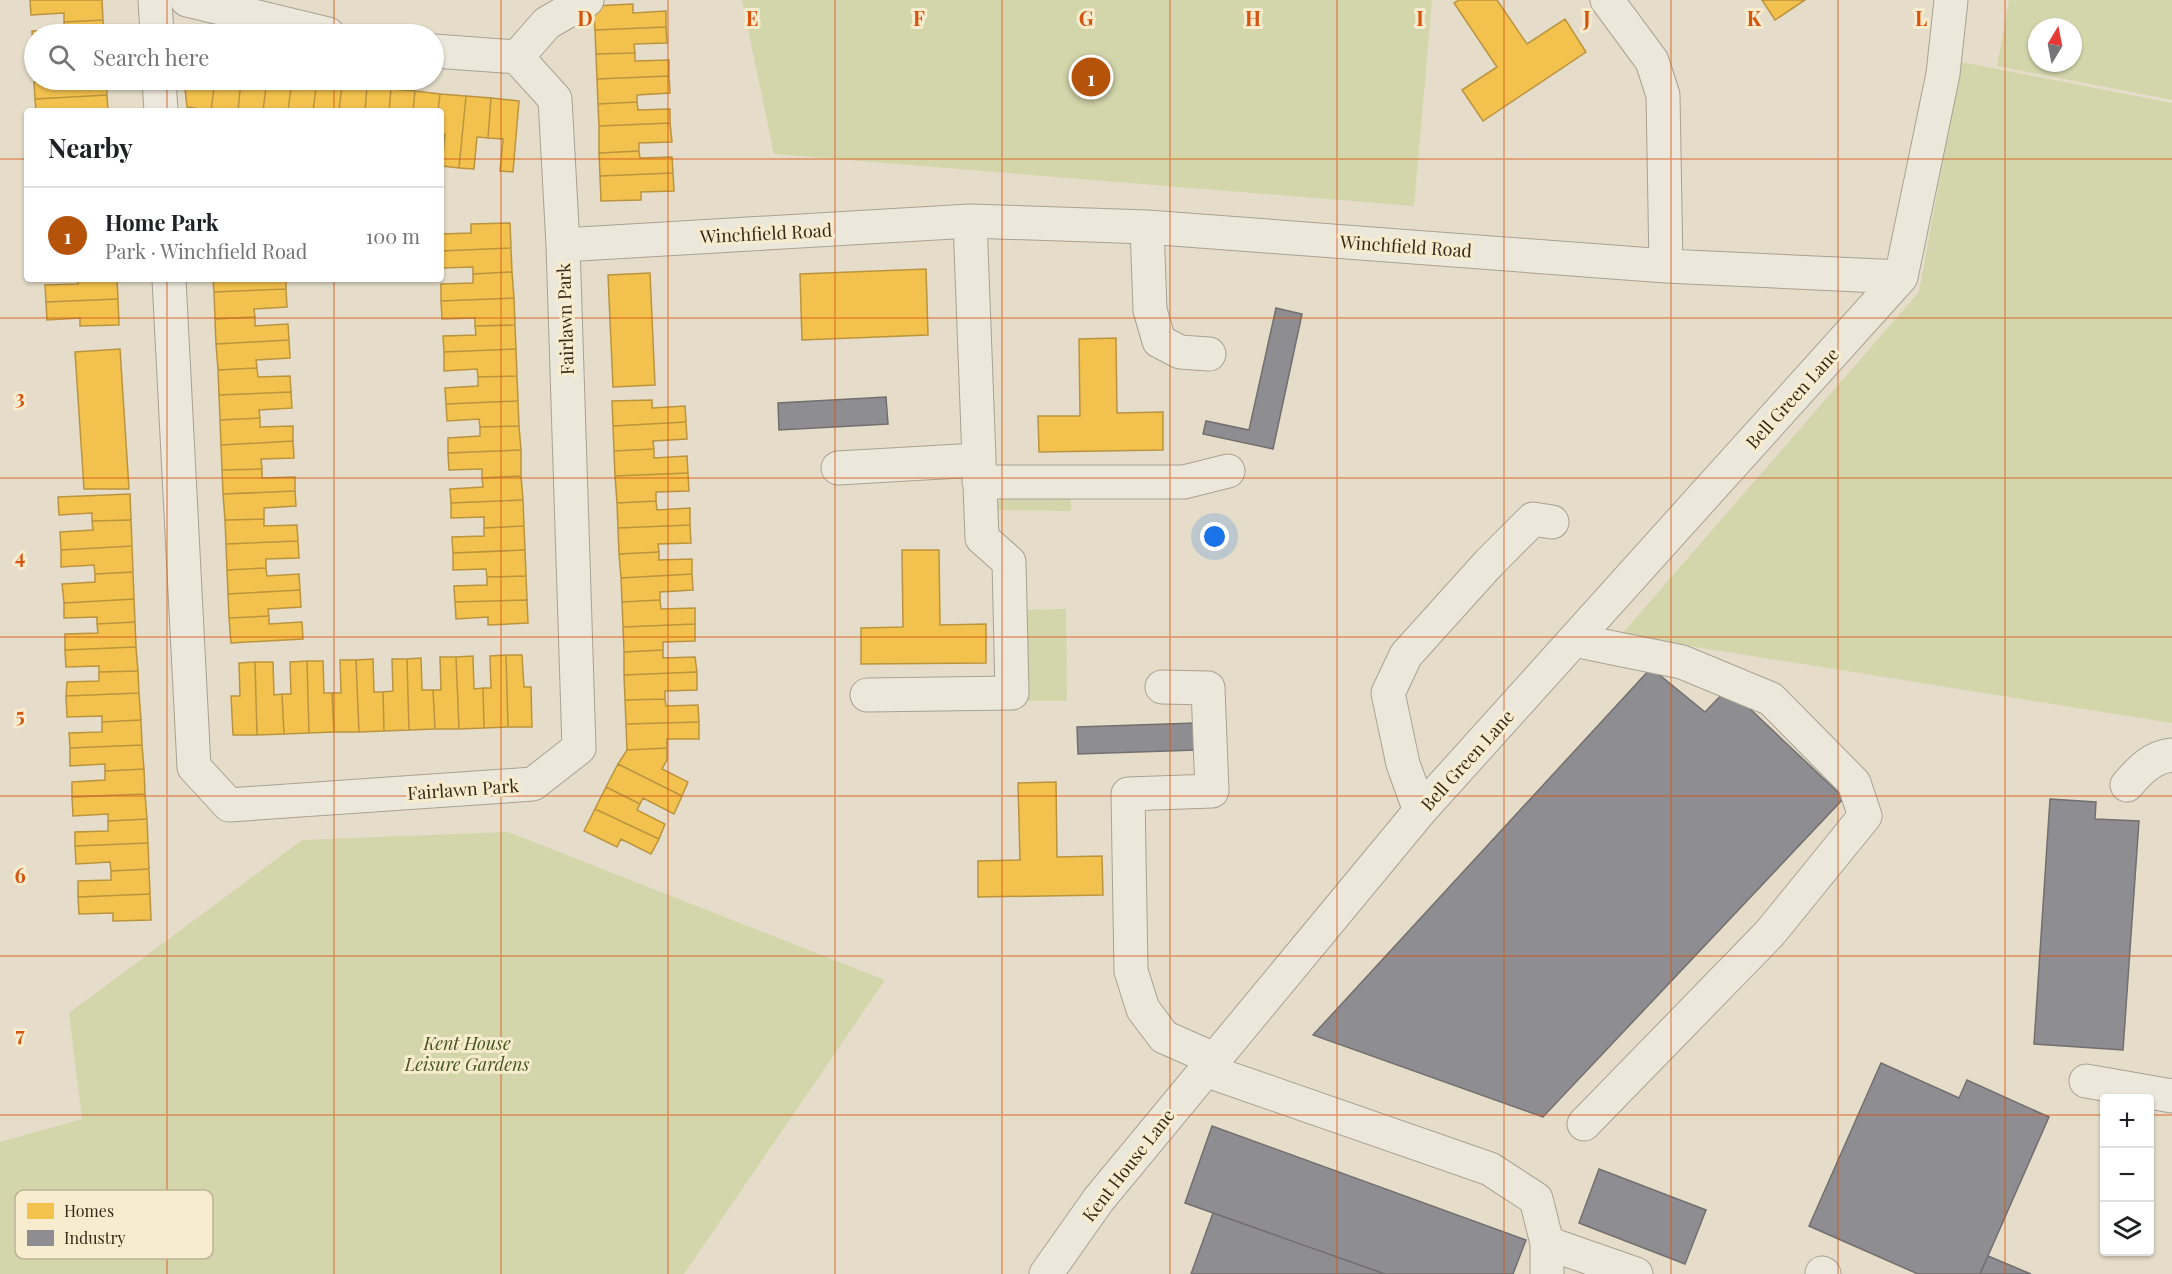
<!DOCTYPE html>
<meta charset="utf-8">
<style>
:root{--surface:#fff;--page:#f6f6f6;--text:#202124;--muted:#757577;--line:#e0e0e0;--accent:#b45309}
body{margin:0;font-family:"Playfair Display",serif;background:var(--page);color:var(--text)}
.controls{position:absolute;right:18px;bottom:18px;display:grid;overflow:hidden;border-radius:6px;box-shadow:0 2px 4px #0004}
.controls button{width:54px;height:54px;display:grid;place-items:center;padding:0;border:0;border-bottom:2px solid var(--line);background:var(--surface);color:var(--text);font:30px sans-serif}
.compass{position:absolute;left:2028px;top:18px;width:54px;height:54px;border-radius:50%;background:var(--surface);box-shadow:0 2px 4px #0004;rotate:10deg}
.you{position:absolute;left:1215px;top:537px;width:21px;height:21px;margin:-15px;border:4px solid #fff;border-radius:50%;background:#1a73e8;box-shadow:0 0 0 9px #1a73e833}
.badge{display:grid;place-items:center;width:39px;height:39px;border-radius:50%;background:var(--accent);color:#fff;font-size:20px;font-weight:700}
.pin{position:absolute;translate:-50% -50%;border:3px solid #fff;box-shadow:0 2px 6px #0006}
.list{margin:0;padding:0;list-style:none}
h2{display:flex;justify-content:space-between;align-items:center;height:78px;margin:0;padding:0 24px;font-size:26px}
h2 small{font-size:20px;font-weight:400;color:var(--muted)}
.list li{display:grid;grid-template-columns:39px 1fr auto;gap:18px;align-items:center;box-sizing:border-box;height:96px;padding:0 24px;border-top:2px solid var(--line)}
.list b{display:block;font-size:22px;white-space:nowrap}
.list p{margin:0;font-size:20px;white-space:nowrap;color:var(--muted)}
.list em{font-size:20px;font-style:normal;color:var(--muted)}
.icon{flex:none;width:33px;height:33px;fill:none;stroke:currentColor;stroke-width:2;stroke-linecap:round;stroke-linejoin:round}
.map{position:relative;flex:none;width:2172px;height:1274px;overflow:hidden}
.search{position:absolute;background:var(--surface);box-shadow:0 2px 4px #0004;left:24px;top:24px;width:420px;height:66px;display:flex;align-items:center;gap:15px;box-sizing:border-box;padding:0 21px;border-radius:33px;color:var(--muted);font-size:22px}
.panel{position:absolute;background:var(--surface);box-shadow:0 2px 4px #0004;left:24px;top:108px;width:420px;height:174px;border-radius:6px}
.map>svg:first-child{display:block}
.green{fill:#d3d5aa;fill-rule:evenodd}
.homes{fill:#f2c14e;stroke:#ba943f;stroke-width:1.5}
.industry{fill:#8d8d92;stroke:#736f6e;stroke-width:1.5}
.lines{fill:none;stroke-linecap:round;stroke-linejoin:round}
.minor-casing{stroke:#a9a293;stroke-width:35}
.minor{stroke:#ece7db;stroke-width:33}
.grid{fill:none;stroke:#d6540e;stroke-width:1.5;stroke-opacity:0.55}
.labels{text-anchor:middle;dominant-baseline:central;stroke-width:6;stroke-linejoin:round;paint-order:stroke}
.street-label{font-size:18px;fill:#372a1b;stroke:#f7ecce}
.park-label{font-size:18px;font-style:italic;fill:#465521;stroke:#f7ecce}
.key{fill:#f7ecce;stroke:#bdb298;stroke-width:1.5}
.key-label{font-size:16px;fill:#372a1b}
.grid-label{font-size:20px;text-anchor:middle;font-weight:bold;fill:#d6540e;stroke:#f7ecce;stroke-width:6;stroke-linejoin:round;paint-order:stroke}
</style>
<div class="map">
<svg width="2172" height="1274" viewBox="0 0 2172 1274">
<rect width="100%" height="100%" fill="#e5ddc9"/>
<!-- green -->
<path class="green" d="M742 0H1432L1414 206 774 154Z
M2009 0H2172V100L1997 66ZM2037 27H2073V63H2037Z
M1961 62 2172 103V723L1621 635 1919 292Z
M1009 493H1070L1071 511 996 510 1000 499Z
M1066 609 1067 701H1026L1025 610Z
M508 832 885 980 684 1274H0V1142L82 1119 69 1013 302 840Z"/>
<!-- homes -->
<path class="homes" d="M30 0H102L103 20 64 22V13L31 15Z
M1459 0H1497L1527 44 1565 19 1586 52 1483 121 1462 90 1497 67 1454 3Z
M1762 0H1805L1775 20Z
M633 4V13L666 11V27L595 30 593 6Z
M103 20 104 34H34L33 47 32 31 65 30 64 22Z
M666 27 667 43 634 44 635 53 596 54 595 30Z
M635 53V61L669 60V76L597 79 596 54Z
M669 76 670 93 637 95V102L598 104 597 79Z
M67 80H106L107 95 35 99 34 82Z
M184 80H215L211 111H195V108L187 107Z
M215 80H241L238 111H211Z
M241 80H267L263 111H238Z
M267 80H292L288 111H263Z
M292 80 317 81 313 111H288Z
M317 81 342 84 339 111H313Z
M342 84 367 87 365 111H339Z
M367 87 391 89 389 111H365Z
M391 89 415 91 413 111H389Z
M415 91 440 94 438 111H413Z
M440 94 466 96 459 168 442 166 445 134H441V111H438Z
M107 95 108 111H36L35 99Z
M466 96 491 98 488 138 477 137 474 169 459 168Z
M491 98 519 101 513 172 500 171 503 139 488 138Z
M637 102 638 110 670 109V123L599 126 598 104Z
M670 123 672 142 639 143V151L599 153V126Z
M639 151 640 158 672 157 673 173 600 176 599 153Z
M673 173 674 191 641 192V200L601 201 600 176Z
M510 223 511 248 441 251V234L471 233V224Z
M511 248 512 272 473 274V267L441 268V251Z
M926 269 928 335 802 340 800 274Z
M512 272 514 298 441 301V284L473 283V274Z
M650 273 655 385 613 387 608 275Z
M78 279H117L118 299 46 302 45 285 78 284Z
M213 279H286V289L214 292Z
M286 289 287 307 254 309 255 317 215 319 214 292Z
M514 298 515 325 475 326V318L442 319 441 301Z
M118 299 119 325 80 326V318L47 320 46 302Z
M255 317V326L288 324 289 340 216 344 215 319Z
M515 325 516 349 444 352 443 336 476 335 475 326Z
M1116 338 1117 413 1163 412V450L1039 452 1038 416H1080L1079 339Z
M289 340 290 358 256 360 257 368 218 370 216 344Z
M120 349 129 489H84L75 352Z
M516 349 517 376 478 377 477 369 444 371V352Z
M257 368 258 377 290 376 291 392 219 395 218 370Z
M517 376 518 401 446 404 445 388 478 386V377Z
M291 392 292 408 259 410 260 418 220 420 219 395Z
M652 400V408L685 406 686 422 613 426 612 401Z
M518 401 519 426 480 427 479 419 447 421 446 404Z
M260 418V427L293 426V441L221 445 220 420Z
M686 422 687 439 653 441 654 449 614 451 613 426Z
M519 426 521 450 448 453V438L480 436V427Z
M293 441 294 458 261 459 262 469 222 470 221 445Z
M654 449V458L687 456 688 473 615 476 614 451Z
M521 450V476L482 478V469L449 470 448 453Z
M262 469V478L295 477V491L223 494 222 470Z
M688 473 689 491 656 492V501L617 503 615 476Z
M521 476 523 500 451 503 450 489 483 487 482 478Z
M295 491 296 506 264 508V519L225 520 223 494Z
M130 494 131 520 92 521V513L59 515 58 497Z
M523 500 524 526 484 528V517L451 518V503Z
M656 501 657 510 690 508V525L618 528 617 503Z
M264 519V526L297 525 298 541 226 544 225 520Z
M131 520 132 546 61 550 60 532 93 530 92 521Z
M690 525 691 543 658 544 659 552 619 554 618 528Z
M524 526 525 550 453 553 452 537 484 536V528Z
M298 541 299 558 266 559V568L227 570 226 544Z
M132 546 133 572 95 574 94 565 61 567V550Z
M525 550 526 576 487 577 486 569 453 570V553Z
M902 550H939L940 625 986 624V663L861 664V628L903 627Z
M659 552V560L692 559V574L621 578 619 554Z
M266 568 267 576 299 574 300 590 228 594 227 570Z
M133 572 134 599 64 603 62 584 95 582V574Z
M692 574 693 590 660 592V600L622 602 621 578Z
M526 576 527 600 455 602 454 586 487 585V577Z
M300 590 301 607 268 609 269 616 229 618 228 594Z
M134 599 135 622 97 624V617L64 618V603Z
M527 600 528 623 488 625V617L456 619 455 602Z
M660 600 661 609 695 608V624L623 627 622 602Z
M269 616V624L302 622 303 639 231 643 229 618Z
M135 622 136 647 65 650V634L98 633 97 624Z
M695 624V641L663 642V650L624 652 623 627Z
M136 647 138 671 99 672V666L66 667 65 650Z
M663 650V658L695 657 697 672 624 675V652Z
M506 655H522L524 687H531L532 727H508Z
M506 655 508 727 484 728 483 688H491L490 656Z
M473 656 474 689 483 688 484 728 459 729 456 657Z
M440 657H456L459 729H435L433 690H441Z
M421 658 422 690H433L435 729 409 730 407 659Z
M373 659 374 692H383L384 731 359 732 356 660Z
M392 659H407L409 730 384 731 383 692 393 691Z
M340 660H356L359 732H334L332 693H341Z
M307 661H323L324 693H332L334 732 309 733Z
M307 661 309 733 284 734 282 694H291L290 662Z
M255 662H273L274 695 282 694 284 734 257 735Z
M255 662 257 735H233L231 696H240L239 663Z
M138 671 139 693 66 696 67 682 99 681V672Z
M697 672V690L665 691V699L625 700 624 675Z
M139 693 141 720 102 722V716L67 717 66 696Z
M665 699 666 706 698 705 699 722 626 724 625 700Z
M141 720 142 745 70 748 69 733 102 732V722Z
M699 722V739H667V748L627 750 626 724Z
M142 745 144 769 105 771V764L70 766V748Z
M667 748V760L662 769 688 782 682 796 618 764 627 750Z
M618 764 682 796 674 814 643 798 640 804 606 787Z
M144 769 145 794 72 797V782L105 780V771Z
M1056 782 1057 857 1102 856 1103 895 978 897V861L1020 860 1018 783Z
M606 787 640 804 637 810 665 824 659 839 595 809Z
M145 794 147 819 108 821V814L73 816 72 797Z
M595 809 659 839 651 854 621 839 617 847 584 831Z
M147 819 148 843 75 846V832L108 831V821Z
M148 843 149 869 111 871 110 862 76 864 75 846Z
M149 869 150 894 78 897V881L111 880V871Z
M150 894 151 920 113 921V913L79 914 78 897Z"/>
<!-- industry -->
<path class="industry" d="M1276 308 1302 314 1273 449 1203 434 1206 421 1249 430Z
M886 397 888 424 779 430 778 403Z
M1651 668 1705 712 1728 688 1844 798 1543 1117 1313 1035Z
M1196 723 1197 750 1078 754 1077 727Z
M2050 799 2096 802 2095 819 2139 821 2123 1050 2034 1044Z
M1881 1063 1959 1098 1967 1080 2049 1117 1980 1274H1918L1809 1226Z
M1212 1126 1526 1240 1513 1274H1385L1185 1203Z
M1599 1169 1706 1210 1685 1264 1579 1223Z
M1213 1213 1385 1274H1191Z
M1988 1256 2031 1274H1980Z"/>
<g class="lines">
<!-- minor casing -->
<g class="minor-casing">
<path id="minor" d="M155 0 157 34
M187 0 328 34
M1607 0 1652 61 1663 95 1666 266
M517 57 547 23 587 0
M159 80 161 111
M1147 227 1150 310 1159 341 1180 352 1209 354
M563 245 970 221 1147 227 1666 266 1901 277
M169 279 194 767 229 805 533 784 579 748 563 245 555 99 517 57 434 51
M838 468 977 460
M979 482H1184L1228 471
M1574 640 1682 662 1771 699 1854 783 1865 816 1770 933 1584 1124
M1162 687 1208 688 1212 791 1128 794 1131 971 1143 1009 1164 1037 1214 1059
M867 695 1012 693 1009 562 982 538 970 221
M2127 785C2140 770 2152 757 2172 755
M1420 811 1403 764 1388 693 1406 655 1489 563 1533 519 1552 522
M1205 1070 1490 1169 1536 1199 1547 1243V1274
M2086 1081 2172 1096
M1547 1243 1636 1274
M1822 1273 1824 1274
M1046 1274 1099 1199 1420 811 1901 277 1943 74 1951 0"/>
</g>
<!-- minor -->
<use href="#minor" class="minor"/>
</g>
<!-- grid -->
<path class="grid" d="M167 0V34M334 0V34M501 0V1274M668 0V1274M835 0V1274M1002 0V1274M1170 0V1274M1337 0V1274M1504 0V1274M1671 0V1274M1838 0V1274M2005 0V1274M167 80V111M334 80V111M0 159H27M441 159H2172M167 279V1274M334 279V1274M0 318H2172M0 478H2172M0 637H2172M0 796H2172M0 956H2172M0 1115H2104M2150 1115H2172"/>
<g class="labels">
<!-- street labels -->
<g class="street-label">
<text transform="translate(766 233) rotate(-3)">Winchfield Road</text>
<text transform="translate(1406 246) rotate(4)">Winchfield Road</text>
<text transform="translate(565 319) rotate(-92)">Fairlawn Park</text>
<text transform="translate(1792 398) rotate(-48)">Bell Green Lane</text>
<text transform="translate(1467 760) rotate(-48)">Bell Green Lane</text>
<text transform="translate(463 789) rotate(-4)">Fairlawn Park</text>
<text transform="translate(1128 1165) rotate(-52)">Kent House Lane</text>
</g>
<!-- park labels -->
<g class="park-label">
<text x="467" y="1043">Kent House<tspan x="467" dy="21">Leisure Gardens</tspan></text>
</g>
</g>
<!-- legend -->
<rect x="15" y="1190" width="198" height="69" rx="9" class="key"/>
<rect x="27" y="1203" width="27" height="16" fill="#f2c14e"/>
<rect x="27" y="1230" width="27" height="16" fill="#8d8d92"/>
<g class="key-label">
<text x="64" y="1217">Homes</text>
<text x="64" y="1244">Industry</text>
</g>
<g class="grid-label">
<text x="585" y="26">D</text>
<text x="752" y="26">E</text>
<text x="919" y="26">F</text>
<text x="1086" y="26">G</text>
<text x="1253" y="26">H</text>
<text x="1420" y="26">I</text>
<text x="1587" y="26">J</text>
<text x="1754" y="26">K</text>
<text x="1921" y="26">L</text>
<text x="20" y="405">3</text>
<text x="20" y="564">4</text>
<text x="20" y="723">5</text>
<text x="20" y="883">6</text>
<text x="20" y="1042">7</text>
</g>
</svg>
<div class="controls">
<button>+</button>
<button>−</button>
<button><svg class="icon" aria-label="layers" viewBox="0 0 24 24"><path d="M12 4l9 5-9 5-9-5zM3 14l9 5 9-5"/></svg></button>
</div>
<svg class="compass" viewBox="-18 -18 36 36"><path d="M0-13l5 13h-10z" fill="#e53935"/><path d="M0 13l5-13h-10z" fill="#757577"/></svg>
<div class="you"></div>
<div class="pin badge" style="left:1091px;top:77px">1</div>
<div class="search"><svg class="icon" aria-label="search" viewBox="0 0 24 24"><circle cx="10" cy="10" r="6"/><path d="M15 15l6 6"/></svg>Search here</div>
<section class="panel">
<h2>Nearby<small></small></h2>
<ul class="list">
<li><span class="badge">1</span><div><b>Home Park</b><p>Park · Winchfield Road</p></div><em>100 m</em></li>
</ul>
</section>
</div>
